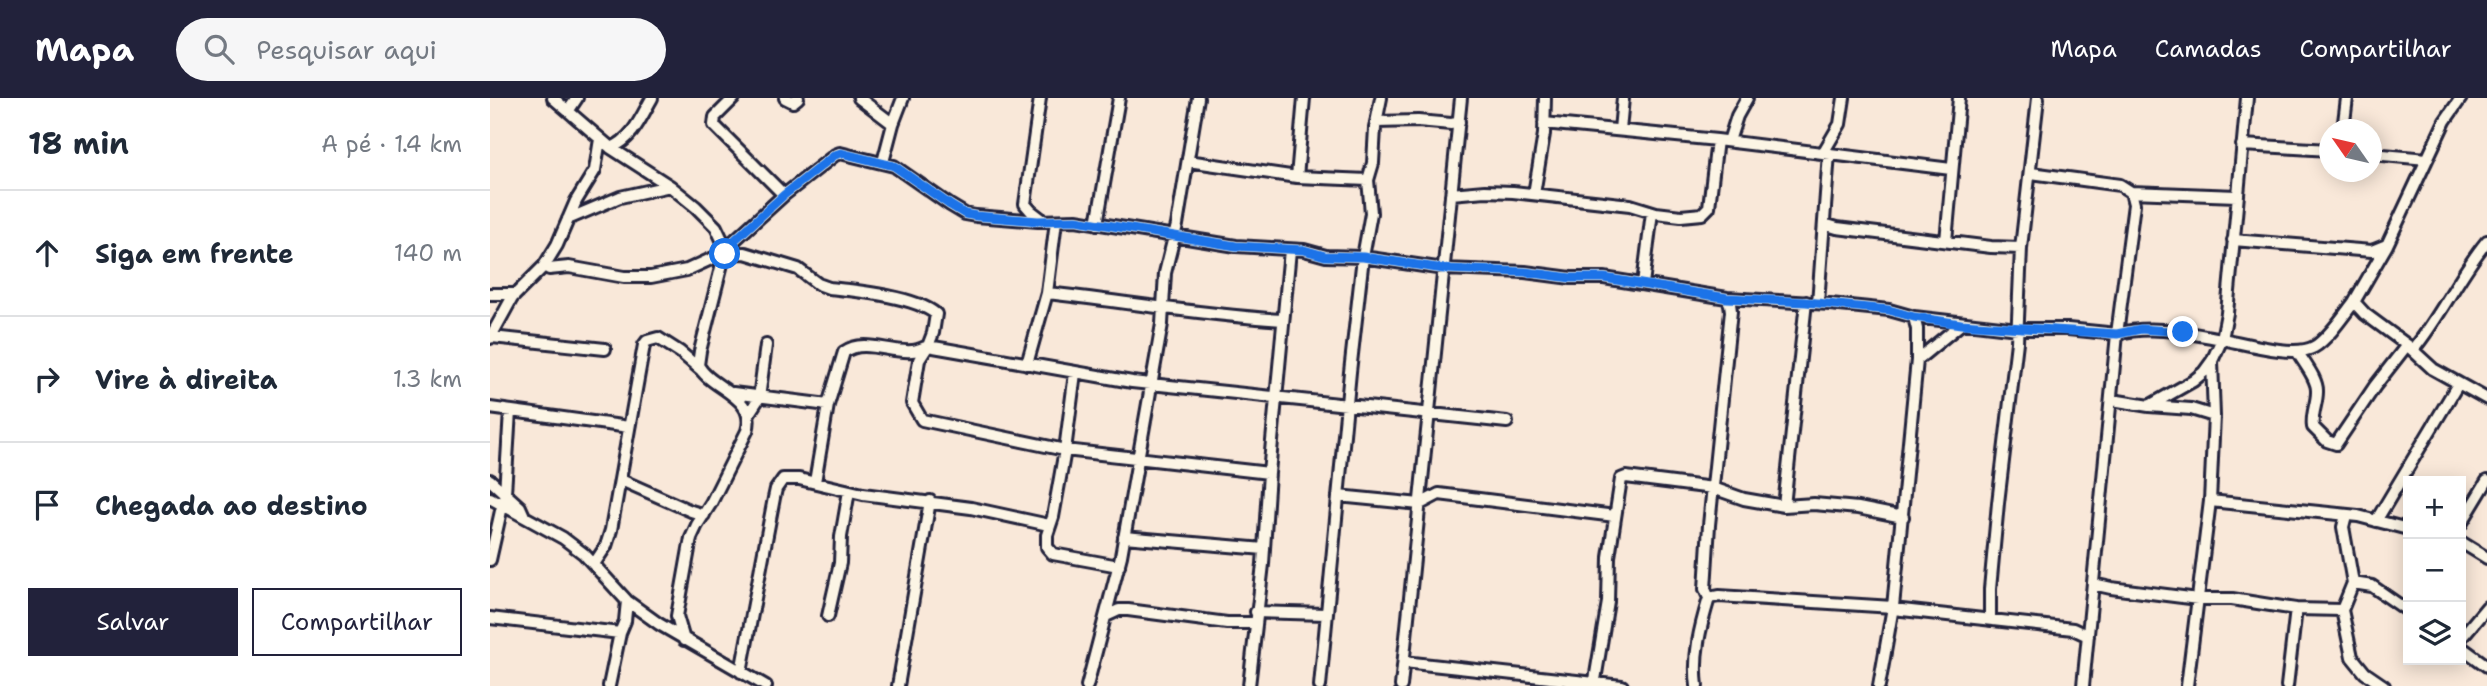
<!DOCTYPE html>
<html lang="pt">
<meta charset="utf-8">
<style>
:root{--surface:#fff;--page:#f6f6f7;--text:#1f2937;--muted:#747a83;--line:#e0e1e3;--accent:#22223b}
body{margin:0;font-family:"Shantell Sans",sans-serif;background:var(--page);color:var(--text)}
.controls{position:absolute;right:21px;bottom:21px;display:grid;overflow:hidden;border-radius:0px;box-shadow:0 4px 18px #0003}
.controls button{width:63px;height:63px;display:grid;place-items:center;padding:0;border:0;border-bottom:2px solid var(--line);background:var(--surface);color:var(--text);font:35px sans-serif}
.compass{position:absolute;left:1829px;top:21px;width:63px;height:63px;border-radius:50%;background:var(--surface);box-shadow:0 4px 18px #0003;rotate:304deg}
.stop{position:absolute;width:21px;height:21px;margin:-16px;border:5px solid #1a73e8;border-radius:50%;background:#fff}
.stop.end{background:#1a73e8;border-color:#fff;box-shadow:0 2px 7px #0008}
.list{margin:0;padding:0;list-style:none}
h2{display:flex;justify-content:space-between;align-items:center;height:91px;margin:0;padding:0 28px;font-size:30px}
h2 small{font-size:23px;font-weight:400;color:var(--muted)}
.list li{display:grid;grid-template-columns:46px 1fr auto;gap:21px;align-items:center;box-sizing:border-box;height:126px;padding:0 28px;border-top:2px solid var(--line)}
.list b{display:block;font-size:26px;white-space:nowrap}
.list em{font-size:23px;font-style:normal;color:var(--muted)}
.actions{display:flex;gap:14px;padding:21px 28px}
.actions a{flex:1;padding:16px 0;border:2px solid var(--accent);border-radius:0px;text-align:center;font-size:24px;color:var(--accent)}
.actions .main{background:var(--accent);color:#fff}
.icon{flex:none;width:38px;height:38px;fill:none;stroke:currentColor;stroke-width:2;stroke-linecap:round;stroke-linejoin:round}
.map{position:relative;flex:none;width:1997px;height:588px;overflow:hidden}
header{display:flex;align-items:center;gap:42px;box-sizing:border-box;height:98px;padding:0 35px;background:var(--accent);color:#fff}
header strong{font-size:33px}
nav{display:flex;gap:38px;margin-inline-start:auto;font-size:24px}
.search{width:490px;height:63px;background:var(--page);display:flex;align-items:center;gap:18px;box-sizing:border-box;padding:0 24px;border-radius:38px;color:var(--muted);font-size:26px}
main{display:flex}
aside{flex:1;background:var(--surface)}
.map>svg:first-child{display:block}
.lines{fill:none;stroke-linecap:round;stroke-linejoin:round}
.minor-casing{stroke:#22223b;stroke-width:16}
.minor{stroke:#fcf5e5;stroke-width:10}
.route{stroke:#1a73e8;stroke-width:9}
</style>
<header>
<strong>Mapa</strong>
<div class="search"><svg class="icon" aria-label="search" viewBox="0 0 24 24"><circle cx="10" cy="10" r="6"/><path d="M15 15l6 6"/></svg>Pesquisar aqui</div>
<nav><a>Mapa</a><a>Camadas</a><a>Compartilhar</a></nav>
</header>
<main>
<aside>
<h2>18 min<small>A pé · 1.4 km</small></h2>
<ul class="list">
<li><svg class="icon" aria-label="ahead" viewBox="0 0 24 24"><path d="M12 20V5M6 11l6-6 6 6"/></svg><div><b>Siga em frente</b></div><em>140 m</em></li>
<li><svg class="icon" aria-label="right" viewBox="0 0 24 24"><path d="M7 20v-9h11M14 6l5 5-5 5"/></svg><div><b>Vire à direita</b></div><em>1.3 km</em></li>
<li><svg class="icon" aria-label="arrive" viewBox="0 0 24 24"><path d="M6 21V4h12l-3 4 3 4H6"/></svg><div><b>Chegada ao destino</b></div></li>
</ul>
<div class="actions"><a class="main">Salvar</a><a>Compartilhar</a></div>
</aside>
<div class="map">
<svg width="1997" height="588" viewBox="0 0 1997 588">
<rect width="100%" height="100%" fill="#f9e8d9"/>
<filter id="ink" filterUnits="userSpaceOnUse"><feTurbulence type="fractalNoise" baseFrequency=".0143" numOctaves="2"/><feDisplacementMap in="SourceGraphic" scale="14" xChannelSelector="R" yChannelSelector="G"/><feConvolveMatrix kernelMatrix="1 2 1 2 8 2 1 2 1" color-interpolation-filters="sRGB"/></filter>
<g filter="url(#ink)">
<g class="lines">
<!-- minor casing -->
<g class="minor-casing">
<path id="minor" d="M63 0 121 50 180 88 206 109 226 129 236 150
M244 0 225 19 224 27 294 97
M295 0 303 4 308 0
M369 0 403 26
M550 0 535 106 541 113 554 123
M1971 0 1955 23 1897 147 1864 204 1875 216 1917 247 1943 271 1997 301
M79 12 87 0
M886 24 928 23 961 26 969 24
M1054 25 1227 42 1461 71
M1130 32 1133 0
M1853 32 1857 0
M1239 43 1247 18 1257 0
M1752 47 1840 52
M121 50C143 41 151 19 162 0
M1333 55 1350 26 1354 0
M1882 56 1937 61
M698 63 807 79 878 82
M393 64 403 26 413 0
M807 79 814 0
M1641 94 1747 98
M961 96 995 93 1023 94 1140 107 1166 115 1191 118 1212 116 1219 109 1227 42
M1044 96 1054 36 1055 0
M78 121 130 99 180 88
M607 126 629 0
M1334 126 1347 130 1501 149 1531 150
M1743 142 1882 153 1897 147
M1456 143 1469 0
M54 168 59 171 79 169 134 179H161L197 172 232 156 255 155 308 171 328 186 339 190C367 193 424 198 446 216L443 235 438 248 642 284 1017 324
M1153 186 1162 114
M557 195 566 123
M0 196H25
M1328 205 1339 55
M1424 219 1528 231H1578L1627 236 1644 106 1641 94 1630 87 1541 75
M2 239 115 251
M0 240 22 200 54 168 67 147 86 103 105 72 110 41
M438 248 429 262 422 305 432 322 575 352 779 375
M1923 252C1951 218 1969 177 1997 143
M1807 253C1813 264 1828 281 1827 294 1827 306 1821 316 1823 329L1837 343 1846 346 1885 288 1917 247
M537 266 557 195C636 204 713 217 793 222
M585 275 575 352 563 419 557 437V449L563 456 629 468
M243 295 338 307
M1622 302 1659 308 1703 283 1714 274 1722 263 1732 241C1754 245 1804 260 1824 249 1838 241 1854 217 1864 204
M1659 308 1701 311 1724 318
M0 310 139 329
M258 317 269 300 276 247
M0 382 30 409 34 418
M131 382 201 413 214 417
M325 384 338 307 354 254C374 240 399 255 422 253 427 253 433 250 438 248
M848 398 930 406 949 396 1125 418
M0 400 73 440 94 456 137 503 169 526 276 588
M1720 403 1868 418 1918 431
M1294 408 1316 204
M1856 417 1853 429 1863 485 1852 512 1862 559 1875 575 1894 588
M1886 423 1968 286
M1971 426 1997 383
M634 439 774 451
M1971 444 1997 460
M0 462 15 395 20 313
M104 466 116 448 121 432 154 247 157 243 168 240 190 254 210 271
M1863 485 1882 488 1918 513
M1603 486 1621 490 1708 501H1742L1806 511 1852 512
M1219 500 1215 491 1219 427 1241 213 1240 206 1237 200
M1403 511 1583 531 1598 538
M766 514 836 516
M338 518 350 465 351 439 359 393
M616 518 629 512H638L737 525H765
M0 520 130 535
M1500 522V491L1508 405 1527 244 1531 150 1548 0
M1971 540 1997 509
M194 542 187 518 201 440 207 427 221 405 257 333C268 298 220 291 208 267L210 253 236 150 294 97 345 57 350 55 404 68 460 107 475 116 486 118 548 123 586 122 746 148 814 152 836 158 873 159 954 171 1035 174 1081 180H1114L1237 200 1340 206 1399 212 1424 219 1427 231V262
M1971 549 1997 568
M914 564 1132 588
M251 574 284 400 286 391 293 381H309L373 396 481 410 559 427
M119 588 130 535 135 523 137 503
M408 588 440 403
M597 588 631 458 672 226 675 175 687 127 708 0
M759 588 773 466 779 375 800 152
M830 588 860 274 873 159 881 115 878 82 883 65 885 30 891 0
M911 588 971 0
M1104 588 1118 504 1119 459 1131 381 1136 379 1223 390 1254 401 1294 408 1324 406 1368 410 1413 419
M1207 588C1203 557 1210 530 1219 500L1229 498 1403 509
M1389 588 1403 509 1427 262 1471 226
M1593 588 1627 236C1660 226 1698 235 1732 241L1737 215 1757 0
M1697 588 1720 403 1724 318 1722 263
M1797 588 1806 511"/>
</g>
<!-- minor -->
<use href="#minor" class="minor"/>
</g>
</g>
<g class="lines" filter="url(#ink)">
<!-- route -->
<path class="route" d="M235 156 236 150 294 97 345 57 351 55 404 68 460 107 475 116 486 118 548 123 586 122 746 148 814 152 835 158 873 159 954 171 1035 174 1081 180H1114L1237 200 1316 204 1399 212 1424 219 1471 226 1627 236 1651 231 1693 234"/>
</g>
</svg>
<div class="controls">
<button>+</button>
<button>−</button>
<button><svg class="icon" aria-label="layers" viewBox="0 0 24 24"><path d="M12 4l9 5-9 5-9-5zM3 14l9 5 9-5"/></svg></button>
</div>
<svg class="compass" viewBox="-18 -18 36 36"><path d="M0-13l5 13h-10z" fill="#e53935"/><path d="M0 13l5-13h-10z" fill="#747a83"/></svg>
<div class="stop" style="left:235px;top:156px"></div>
<div class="stop end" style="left:1693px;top:234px"></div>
</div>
</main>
